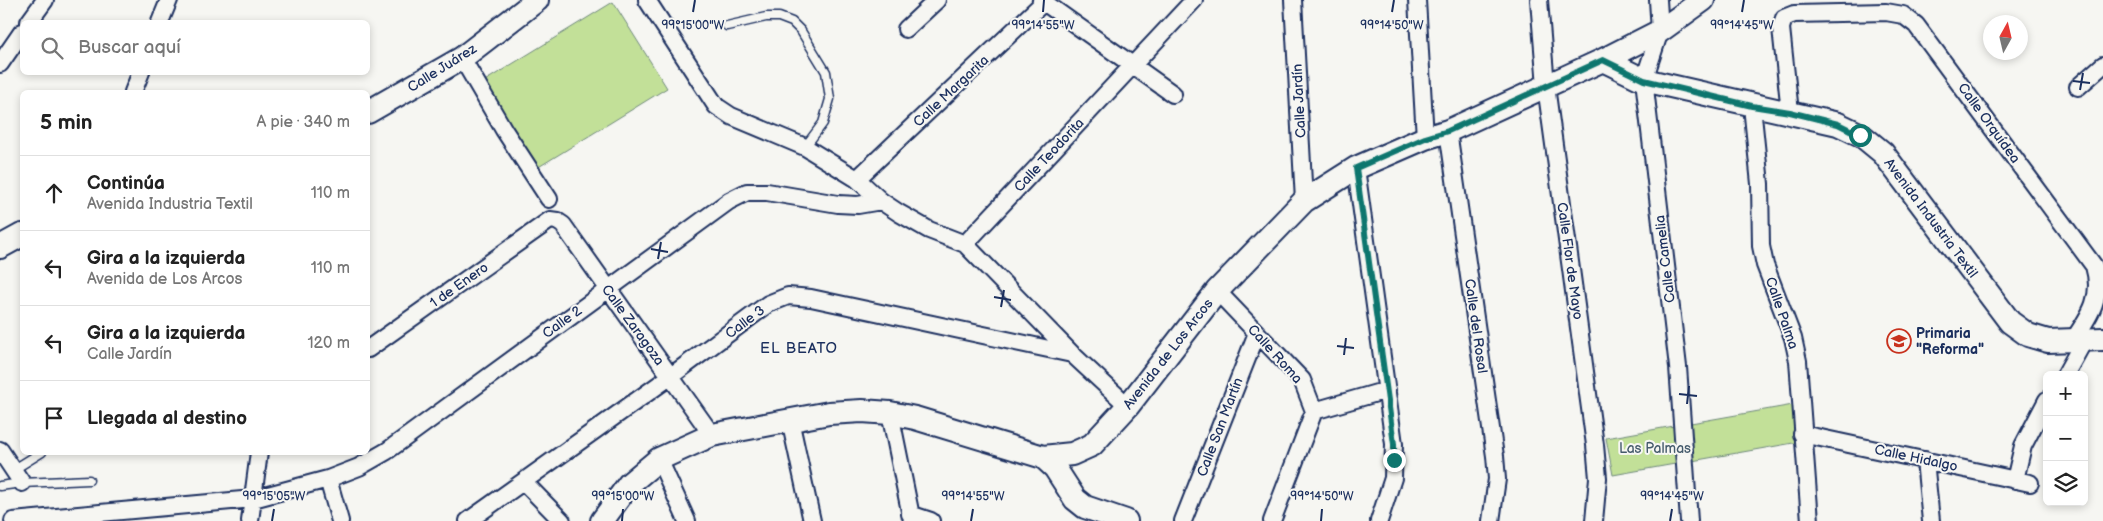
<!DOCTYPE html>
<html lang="es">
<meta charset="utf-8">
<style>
:root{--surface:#fff;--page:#f6f6f6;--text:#222;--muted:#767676;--line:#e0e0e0}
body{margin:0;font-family:"Balsamiq Sans",sans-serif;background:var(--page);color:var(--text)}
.controls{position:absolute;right:15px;bottom:15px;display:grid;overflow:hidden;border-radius:8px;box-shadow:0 2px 8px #0003}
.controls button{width:45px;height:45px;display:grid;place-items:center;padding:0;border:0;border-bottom:1px solid var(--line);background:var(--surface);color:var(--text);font:25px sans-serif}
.compass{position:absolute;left:1983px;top:15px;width:45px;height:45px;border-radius:50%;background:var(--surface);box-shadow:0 2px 8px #0003;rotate:8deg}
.stop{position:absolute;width:15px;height:15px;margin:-11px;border:4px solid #0f766e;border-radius:50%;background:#fff}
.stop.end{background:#0f766e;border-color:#fff;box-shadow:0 1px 5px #0008}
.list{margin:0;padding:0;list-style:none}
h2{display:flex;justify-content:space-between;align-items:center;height:65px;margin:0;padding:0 20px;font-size:21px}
h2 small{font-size:16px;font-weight:400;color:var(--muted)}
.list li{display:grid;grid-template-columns:32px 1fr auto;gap:15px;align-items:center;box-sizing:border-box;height:75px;padding:0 20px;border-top:1px solid var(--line)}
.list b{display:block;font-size:19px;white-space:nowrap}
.list p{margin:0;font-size:16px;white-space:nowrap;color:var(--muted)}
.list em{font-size:16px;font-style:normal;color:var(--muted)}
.icon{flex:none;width:28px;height:28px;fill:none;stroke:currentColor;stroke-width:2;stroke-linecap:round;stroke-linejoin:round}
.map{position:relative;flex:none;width:2103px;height:521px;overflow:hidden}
.search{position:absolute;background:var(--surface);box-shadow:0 2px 8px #0003;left:20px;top:20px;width:350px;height:55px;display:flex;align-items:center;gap:12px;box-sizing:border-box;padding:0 18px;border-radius:8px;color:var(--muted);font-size:19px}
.panel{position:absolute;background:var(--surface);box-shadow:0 2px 8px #0003;left:20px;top:90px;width:350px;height:365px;border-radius:8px}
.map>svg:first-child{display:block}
.green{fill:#c2e098;stroke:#6e887b}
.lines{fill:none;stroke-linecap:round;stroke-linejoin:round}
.lane-casing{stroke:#1b2f5e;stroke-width:11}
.street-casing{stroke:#1b2f5e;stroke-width:20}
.secondary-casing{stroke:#1b2f5e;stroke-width:26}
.lane{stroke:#f6f6f2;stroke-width:8}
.street{stroke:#f6f6f2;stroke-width:16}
.secondary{stroke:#f6f6f2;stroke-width:22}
.route{stroke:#0f766e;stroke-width:6}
.ticks{fill:none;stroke:#1b2f5e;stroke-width:2}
.labels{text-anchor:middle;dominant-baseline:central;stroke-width:4;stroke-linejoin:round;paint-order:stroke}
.street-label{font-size:14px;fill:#1b2f5e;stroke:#f6f6f2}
.poi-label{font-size:14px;font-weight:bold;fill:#1b2f5e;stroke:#f6f6f2;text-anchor:start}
.park-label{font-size:14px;fill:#455b6c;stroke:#f6f6f2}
.neighbourhood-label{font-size:15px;letter-spacing:1px;fill:#1b2f5e;stroke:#f6f6f2}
.ticks-label{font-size:12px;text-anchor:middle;fill:#1b2f5e;stroke:#f6f6f2;stroke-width:4;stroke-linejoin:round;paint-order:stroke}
</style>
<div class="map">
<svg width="2103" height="521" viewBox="0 0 2103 521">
<rect width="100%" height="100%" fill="#f6f6f2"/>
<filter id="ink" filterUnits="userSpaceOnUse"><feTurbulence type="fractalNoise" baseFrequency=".02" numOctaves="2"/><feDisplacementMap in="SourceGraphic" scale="10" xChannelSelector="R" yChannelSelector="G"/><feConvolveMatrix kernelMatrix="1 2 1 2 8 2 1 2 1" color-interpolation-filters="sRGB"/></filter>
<g filter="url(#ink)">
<!-- green -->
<path class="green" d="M613 2 667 88 537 168 483 82Z
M1793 405 1799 442 1613 475 1606 438Z"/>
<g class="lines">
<!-- lane casing -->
<g class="lane-casing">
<path id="lane" d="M727 26 766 17H779L792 22 801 31 826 72 830 99 823 123 805 147
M13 470 42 452
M0 486 22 483 89 480"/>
</g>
<!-- street casing -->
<g class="street-casing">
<path id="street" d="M647 0 716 106 731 116 805 147 857 179 881 201 899 213 929 230 965 244 1072 354 1128 406
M1041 0 1173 94
M1293 0 1304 201
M1417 0 1425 138
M1539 0 1546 86 1595 445 1598 478 1594 521
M1658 0 1660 31 1644 80 1678 367 1689 521
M29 22 45 0
M160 22 169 0
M906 29 937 0
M462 58 504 130 549 199
M0 64 22 32
M2078 87 2103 65
M133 92 141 72
M1752 106 1760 184 1761 246 1765 265 1793 338 1798 361 1810 521
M1790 112 1781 28 1784 18 1794 14 1886 12 1903 15 1916 25 2094 266C2103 296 2091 314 2074 339
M1448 131 1495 456 1497 479 1491 521
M1356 168 1394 444 1393 478 1379 521
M857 179 1046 0
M965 244 1194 0
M1217 291 1302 380 1314 411
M368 349 550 220 557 221 563 225 712 435
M2065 375 2085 339
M1314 411 1387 390
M890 413 912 521
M790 420 812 521
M1802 434 2030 483
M0 450 22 483
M659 459 687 521
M1925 460 1931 521
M328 479 340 521
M2015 480 2023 446 2047 400
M524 482 562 521
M910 514 931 521
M13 521 253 499 328 479 359 467 387 451 729 201 747 192H767L838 204 858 205 881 201
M250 521 259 452
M468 521 671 376 768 304 788 296 811 298 1072 354
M1183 521 1257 333
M1272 521 1314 411"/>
</g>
<!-- secondary casing -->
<g class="secondary-casing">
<path id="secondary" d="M1603 60 1644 80 1838 124 1861 135 1883 153 2010 322 2028 335 2048 341 2103 339
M368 112 462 58 537 0
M0 247 22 235
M1043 457 1055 468 1075 499 1085 507 1126 521
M602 521 629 484 659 459 712 435 829 413 862 411 890 413 915 418 1043 457 1072 454 1092 445 1128 406 1217 291 1304 201 1356 168 1425 138 1448 131 1603 60 1660 31 1703 0"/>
</g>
<!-- lane -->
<use href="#lane" class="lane"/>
<!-- street -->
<use href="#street" class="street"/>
<!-- secondary -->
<use href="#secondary" class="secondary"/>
</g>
</g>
<g class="lines" filter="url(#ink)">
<!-- route -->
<path class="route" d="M1394 460V444L1356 168 1425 138 1448 131 1603 60 1644 80 1752 106 1790 112 1838 124 1860 135"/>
</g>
<!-- ticks -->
<path class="ticks" d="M693 12 695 0M1043 12 1044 0M1392 12 1394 0M1742 12 1744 0M2073 81 2090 83M2080 90 2083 73M651 249 668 252M658 259 661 242M994 297 1011 300M1001 307 1004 290M1337 346 1354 348M1344 355 1346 338M1679 394 1697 396M1687 404 1689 386M272 521 274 509M622 521 623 509M971 521 973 509M1321 521 1322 509M1670 521 1672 509"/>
<!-- icons -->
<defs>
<g id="school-ring" transform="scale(1.25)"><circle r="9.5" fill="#f6f6f2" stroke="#c8321e" stroke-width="1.5"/><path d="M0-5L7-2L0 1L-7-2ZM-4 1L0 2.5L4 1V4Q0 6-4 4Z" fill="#c8321e"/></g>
</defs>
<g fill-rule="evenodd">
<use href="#school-ring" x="1899" y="341"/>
</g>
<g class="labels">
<!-- street labels -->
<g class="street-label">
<text transform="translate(442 68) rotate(-32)">Calle Juárez</text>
<text transform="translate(951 91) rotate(-43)">Calle Margarita</text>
<text transform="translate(1299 101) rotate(-93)">Calle Jardín</text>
<text transform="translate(1989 123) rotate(54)">Calle Orquídea</text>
<text transform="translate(1049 155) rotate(-47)">Calle Teodorita</text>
<text transform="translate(1931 218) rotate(53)">Avenida Industria Textil</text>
<text transform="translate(1665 259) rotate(-97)">Calle Camelia</text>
<text transform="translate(1570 261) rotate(82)">Calle Flor de Mayo</text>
<text transform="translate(459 285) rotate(-35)">1 de Enero</text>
<text transform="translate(1782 313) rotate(71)">Calle Palma</text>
<text transform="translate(562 322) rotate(-36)">Calle 2</text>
<text transform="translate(745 322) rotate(-37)">Calle 3</text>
<text transform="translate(633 325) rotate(54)">Calle Zaragoza</text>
<text transform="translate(1476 326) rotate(82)">Calle del Rosal</text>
<text transform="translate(1168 354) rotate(-52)">Avenida de Los Arcos</text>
<text transform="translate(1275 354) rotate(48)">Calle Roma</text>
<text transform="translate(1220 427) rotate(-69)">Calle San Martín</text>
<text transform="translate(1916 458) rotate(12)">Calle Hidalgo</text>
</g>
<!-- poi labels -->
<g class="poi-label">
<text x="1916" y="333">Primaria<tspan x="1916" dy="16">"Reforma"</tspan></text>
</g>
<!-- park labels -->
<g class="park-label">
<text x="1655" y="448">Las Palmas</text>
</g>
<!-- neighbourhood labels -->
<g class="neighbourhood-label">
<text x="799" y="348">EL BEATO</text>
</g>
</g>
<g class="ticks-label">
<text x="693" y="29">99°15'00"W</text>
<text x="1043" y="29">99°14'55"W</text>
<text x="1392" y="29">99°14'50"W</text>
<text x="1742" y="29">99°14'45"W</text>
<text x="274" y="500">99°15'05"W</text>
<text x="623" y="500">99°15'00"W</text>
<text x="973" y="500">99°14'55"W</text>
<text x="1322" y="500">99°14'50"W</text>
<text x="1672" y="500">99°14'45"W</text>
</g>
</svg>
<div class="controls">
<button>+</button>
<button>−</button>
<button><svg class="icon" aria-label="layers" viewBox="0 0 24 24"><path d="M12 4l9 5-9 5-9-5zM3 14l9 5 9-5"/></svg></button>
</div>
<svg class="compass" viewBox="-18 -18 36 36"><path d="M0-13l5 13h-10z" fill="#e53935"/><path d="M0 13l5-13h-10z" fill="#767676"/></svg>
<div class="stop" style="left:1860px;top:135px"></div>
<div class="stop end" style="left:1394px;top:460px"></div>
<div class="search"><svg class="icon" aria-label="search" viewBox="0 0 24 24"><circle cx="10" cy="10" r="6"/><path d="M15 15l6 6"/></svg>Buscar aquí</div>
<section class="panel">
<h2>5 min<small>A pie · 340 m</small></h2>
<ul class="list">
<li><svg class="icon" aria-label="ahead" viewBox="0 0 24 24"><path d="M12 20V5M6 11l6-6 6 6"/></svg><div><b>Continúa</b><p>Avenida Industria Textil</p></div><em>110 m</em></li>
<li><svg class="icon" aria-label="left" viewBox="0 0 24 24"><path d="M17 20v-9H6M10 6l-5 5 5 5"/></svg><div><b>Gira a la izquierda</b><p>Avenida de Los Arcos</p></div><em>110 m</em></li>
<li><svg class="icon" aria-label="left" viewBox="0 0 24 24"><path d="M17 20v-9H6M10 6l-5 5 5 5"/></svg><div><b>Gira a la izquierda</b><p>Calle Jardín</p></div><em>120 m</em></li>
<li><svg class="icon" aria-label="arrive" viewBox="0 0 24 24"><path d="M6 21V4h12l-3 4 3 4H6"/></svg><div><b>Llegada al destino</b></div></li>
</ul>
</section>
</div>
